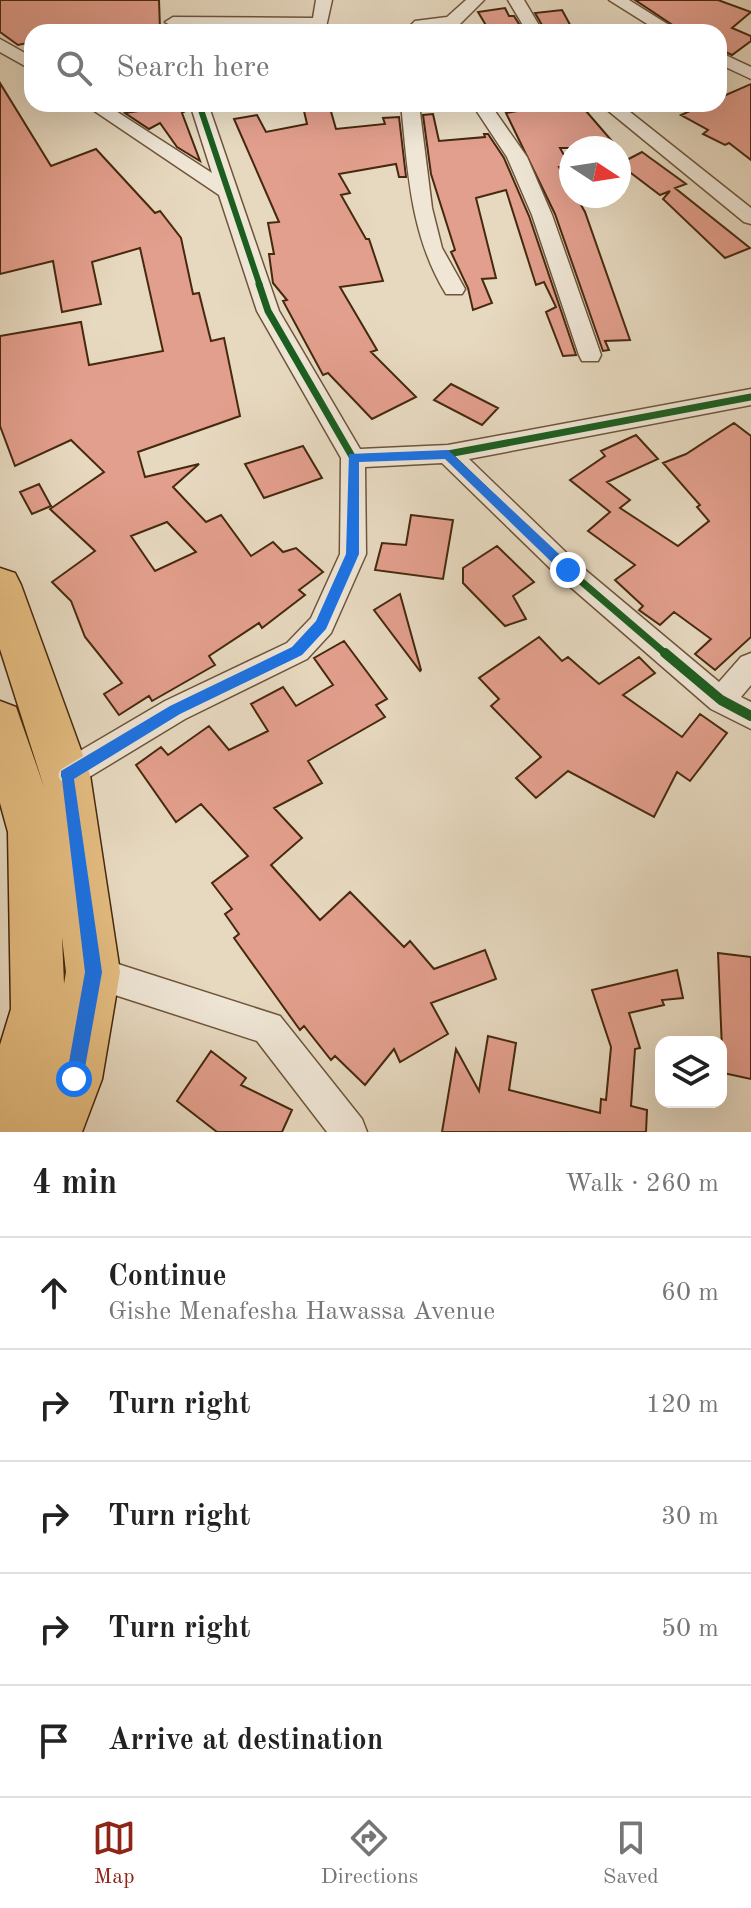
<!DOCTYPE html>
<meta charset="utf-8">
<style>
:root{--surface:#fff;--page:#f2f2f2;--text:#222;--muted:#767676;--line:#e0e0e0;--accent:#8f2418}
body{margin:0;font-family:"Old Standard TT",serif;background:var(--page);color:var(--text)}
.controls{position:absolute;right:24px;bottom:24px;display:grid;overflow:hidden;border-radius:16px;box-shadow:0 8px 32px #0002}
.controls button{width:72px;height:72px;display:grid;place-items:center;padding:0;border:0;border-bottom:2px solid var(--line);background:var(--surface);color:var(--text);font:40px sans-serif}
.compass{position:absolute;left:559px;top:136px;width:72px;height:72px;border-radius:50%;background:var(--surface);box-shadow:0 8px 32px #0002;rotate:102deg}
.stop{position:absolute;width:24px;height:24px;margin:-18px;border:6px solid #1a73e8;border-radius:50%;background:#fff}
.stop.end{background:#1a73e8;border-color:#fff;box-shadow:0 2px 8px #0008}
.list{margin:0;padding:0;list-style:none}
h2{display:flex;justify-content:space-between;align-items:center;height:104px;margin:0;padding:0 32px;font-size:34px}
h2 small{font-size:26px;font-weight:400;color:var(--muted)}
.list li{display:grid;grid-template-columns:52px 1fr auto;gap:24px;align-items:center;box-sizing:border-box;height:112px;padding:0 32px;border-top:2px solid var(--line)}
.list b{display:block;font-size:30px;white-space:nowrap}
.list p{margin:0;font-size:26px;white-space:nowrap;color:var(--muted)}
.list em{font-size:26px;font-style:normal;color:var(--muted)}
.icon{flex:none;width:44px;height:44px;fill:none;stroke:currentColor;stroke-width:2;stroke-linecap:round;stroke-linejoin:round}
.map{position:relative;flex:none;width:751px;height:1132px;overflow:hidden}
.search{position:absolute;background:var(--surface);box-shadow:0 8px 32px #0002;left:24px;right:24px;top:24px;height:88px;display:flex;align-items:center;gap:20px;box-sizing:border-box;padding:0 28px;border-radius:24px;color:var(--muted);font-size:30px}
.sheet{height:664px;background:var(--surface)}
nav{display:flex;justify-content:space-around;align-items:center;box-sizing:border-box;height:112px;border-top:2px solid var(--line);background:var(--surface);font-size:22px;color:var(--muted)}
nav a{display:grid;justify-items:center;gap:4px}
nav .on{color:var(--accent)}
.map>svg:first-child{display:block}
.building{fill:#e39f8d;stroke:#46290e;stroke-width:2;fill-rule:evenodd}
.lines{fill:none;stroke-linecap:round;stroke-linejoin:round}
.street-casing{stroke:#6e553a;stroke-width:3}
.primary-casing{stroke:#46290e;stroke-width:3}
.street{fill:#efe6d6;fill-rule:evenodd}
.primary{fill:#e4bc80;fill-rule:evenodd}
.cycleway-far2-casing{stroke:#efe6d6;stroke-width:10}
.cycleway-far1-casing{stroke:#efe6d6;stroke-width:12}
.cycleway-casing{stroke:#efe6d6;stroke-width:15}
.cycleway-far2{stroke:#1b5e20;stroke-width:6}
.cycleway-far1{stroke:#1b5e20;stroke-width:7}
.cycleway{stroke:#1b5e20;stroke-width:10}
.route{fill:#1a73e8}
</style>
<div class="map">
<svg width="751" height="1132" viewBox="0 0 751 1132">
<rect width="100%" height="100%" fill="#e7d9c0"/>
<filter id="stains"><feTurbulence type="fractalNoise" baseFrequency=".0025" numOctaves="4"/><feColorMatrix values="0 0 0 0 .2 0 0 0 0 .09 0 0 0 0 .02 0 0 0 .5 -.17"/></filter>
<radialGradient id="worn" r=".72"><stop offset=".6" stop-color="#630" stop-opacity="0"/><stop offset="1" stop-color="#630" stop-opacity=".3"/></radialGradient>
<!-- building -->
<path class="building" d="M0 0H159L160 29 148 32H32V42L18 45 0 32Z
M635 0H718L751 12 732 28 751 36V41L732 55 719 49V32H683Z
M505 8 509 16H514L524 32H490L478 12Z
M562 10 574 32H546L535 13Z
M0 83 51 166 96 149 155 213 160 211 181 238 193 294 199 293 211 341 224 338 240 416 138 452 145 477 199 464 173 487 206 522 221 515 251 556 273 542 283 552 296 548 323 572 299 590 305 595 262 628 259 623 209 656 215 665 152 701 149 696 119 715 104 694 122 683 85 637 71 601 52 582 95 551 50 509 104 472 71 440 15 466 0 426V336L81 322 89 365 163 351 140 248 92 262 101 304 62 312 53 261 0 274ZM167 522 196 552 155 571 131 536Z
M751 84V160L729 143 725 145 703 134 708 130 681 115 705 104H719V98Z
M187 104 189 109 182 113 200 161 177 147 160 123 149 129 125 113Z
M555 104H580L618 148H560L570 166 559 167 571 187V196H576L585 212 630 340 605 341 609 350 603 351 555 214 506 113Z
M330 108 336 129 385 124 383 118 399 117 406 177H399L396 164 339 174 350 193 341 195 366 239H369L383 281 340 287 377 350 371 352 416 397 372 419 328 373 323 375 283 301 287 300 273 283 269 254H274L268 223 279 222 234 119 257 115 266 132 307 124 304 111Z
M433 114 439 141 485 137 484 134H488L504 158 529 216 576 355 563 356 546 312 556 307 544 282 536 285 506 190 476 198 496 278 482 279 492 303 473 310 468 288 451 252 455 250 431 174 423 115Z
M642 152 686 184 675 188 750 248 725 258 663 199 670 191 660 195 619 164Z
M451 384 498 408 482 425 434 400Z
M734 423 751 436V637L715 670 695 654 711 639 674 612 660 625 639 610 643 606 615 580 635 565 588 531 610 512 570 480 605 456 601 451 636 435 658 459 607 482 630 500 620 508 678 546 709 521 697 507 700 505 663 463 686 454Z
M303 446 322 478 264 498 245 464Z
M39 484 51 506 32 514 20 492Z
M411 515 453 520 443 579 375 570 382 543 406 545Z
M497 546 534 582 513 596 526 619 505 626 463 583V568Z
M400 594 421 670 420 671 374 610Z
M539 637 562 661 568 657 599 684 639 657 655 673 623 695 682 737 700 714 727 733 690 781 677 772 654 817 568 771 536 798 516 778 541 757 491 706 499 699 479 678Z
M344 641 387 699 376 705 385 717 308 761 322 783 274 808 302 838 271 865 320 920 350 892 404 947 410 941 434 969 485 950 496 979 431 1003 448 1034 400 1062 394 1049 365 1085 335 1056 331 1060 304 1026 300 1030 234 938 239 934 225 914 232 909 212 883 248 856 201 804 176 822 136 765 161 747 168 755 209 726 229 750 268 731 251 704 283 687 296 706 333 685 314 658Z
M718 953 751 957V1079L723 1073Z
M677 970 683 998 662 1000 664 1005 629 1013 640 1048 635 1049 631 1106 647 1110 646 1132H442L456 1049 479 1091 488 1036 516 1043 509 1090 600 1113 601 1099 606 1100 611 1047 592 990Z
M211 1051 246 1078 241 1085 292 1110 282 1132H217L177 1101Z"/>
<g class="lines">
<!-- street casing -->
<g class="street-casing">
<path id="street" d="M316 0H332L326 27H173L165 22 173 17 313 18Z
M466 0H484L458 26 404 32 415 21 447 17Z
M508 0H524L543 32H527Z
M609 0H629L680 32H660Z
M0 39 32 57V70L0 52Z
M719 52 751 67V79L719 64Z
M84 104H105L212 173 190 104H208L279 311 360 449 448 445 751 389V405L469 459 577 563 719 682 741 657 751 653V685L741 697 751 702V729L711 709 559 577 442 463 365 467 366 554 331 633 307 659 185 719 76 785 66 789 56 785 51 775 56 765 165 701 287 643 311 618 340 554 341 458 257 311 219 195Z
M401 104H419L432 208 442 248 465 289 462 294H446C410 235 408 171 401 104Z
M472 104H490L527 157 552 215 601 355 598 361H582L579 355 532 215 507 157Z
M600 104H620L751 208V224L744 222Z
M93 956 280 1016 362 1119 367 1132H327L257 1041 81 984 77 972 81 960Z"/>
</g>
<!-- primary casing -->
<g class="primary-casing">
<path id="primary" d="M0 568 15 573 21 585 90 775 120 972 102 1079 82 1132H0V1045L11 1009 8 832 0 803V701L16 707 44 787 0 649ZM62 937 66 972 64 984Z"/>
</g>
<!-- street -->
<use href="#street" class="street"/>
<!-- primary -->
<use href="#primary" class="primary"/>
<!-- cycleway-far2 casing -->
<g class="cycleway-far2-casing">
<path id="cycleway-far2" d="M199 104 260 286"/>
</g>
<!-- cycleway-far1 casing -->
<g class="cycleway-far1-casing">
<path id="cycleway-far1" d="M259 284 268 311 353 458 448 454 751 397
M448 454 568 570 667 655
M290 655 321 625 353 554V458"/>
</g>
<!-- cycleway casing -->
<g class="cycleway-casing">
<path id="cycleway" d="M665 653 721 700 751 716
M66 775 175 710 294 653"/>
</g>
<!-- cycleway-far2 -->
<use href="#cycleway-far2" class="cycleway-far2"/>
<!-- cycleway-far1 -->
<use href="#cycleway-far1" class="cycleway-far1"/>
<!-- cycleway -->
<use href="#cycleway" class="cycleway"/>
</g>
<!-- route -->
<path class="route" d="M448 450 573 567V574H564L445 459 359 462V554L326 629 302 655 180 714 74 779 102 972 83 1079 74 1088 68 1085 66 1079 85 972 61 771 170 706 292 647 316 621 346 554 349 454Z"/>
<rect width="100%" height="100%" filter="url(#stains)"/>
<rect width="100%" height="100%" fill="url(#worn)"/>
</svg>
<div class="controls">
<button><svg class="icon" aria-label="layers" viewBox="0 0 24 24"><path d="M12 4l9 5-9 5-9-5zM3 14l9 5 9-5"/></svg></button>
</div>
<svg class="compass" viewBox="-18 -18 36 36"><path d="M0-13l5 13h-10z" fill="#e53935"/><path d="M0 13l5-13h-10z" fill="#767676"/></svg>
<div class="stop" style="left:74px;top:1079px"></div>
<div class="stop end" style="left:568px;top:570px"></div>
<div class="search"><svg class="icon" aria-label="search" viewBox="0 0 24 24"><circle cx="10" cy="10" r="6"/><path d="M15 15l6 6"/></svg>Search here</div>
</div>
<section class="sheet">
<h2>4 min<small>Walk · 260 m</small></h2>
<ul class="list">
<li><svg class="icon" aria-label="ahead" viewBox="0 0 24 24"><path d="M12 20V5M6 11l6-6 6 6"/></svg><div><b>Continue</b><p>Gishe Menafesha Hawassa Avenue</p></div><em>60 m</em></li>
<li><svg class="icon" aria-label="right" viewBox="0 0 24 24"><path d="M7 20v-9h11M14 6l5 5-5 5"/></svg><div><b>Turn right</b></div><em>120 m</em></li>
<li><svg class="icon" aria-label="right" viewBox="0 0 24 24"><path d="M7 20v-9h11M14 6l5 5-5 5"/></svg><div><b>Turn right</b></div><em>30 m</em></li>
<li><svg class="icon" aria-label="right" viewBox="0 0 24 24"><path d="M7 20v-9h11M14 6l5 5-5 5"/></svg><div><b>Turn right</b></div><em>50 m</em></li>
<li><svg class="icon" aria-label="arrive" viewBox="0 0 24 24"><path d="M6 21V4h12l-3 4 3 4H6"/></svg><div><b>Arrive at destination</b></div></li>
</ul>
</section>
<nav>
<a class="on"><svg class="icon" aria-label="map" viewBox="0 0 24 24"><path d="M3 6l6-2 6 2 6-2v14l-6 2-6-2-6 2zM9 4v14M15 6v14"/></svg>Map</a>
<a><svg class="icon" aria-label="directions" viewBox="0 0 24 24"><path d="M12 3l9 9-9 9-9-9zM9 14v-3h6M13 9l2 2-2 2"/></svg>Directions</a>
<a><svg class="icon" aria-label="saved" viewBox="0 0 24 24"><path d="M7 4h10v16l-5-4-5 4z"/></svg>Saved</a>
</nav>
